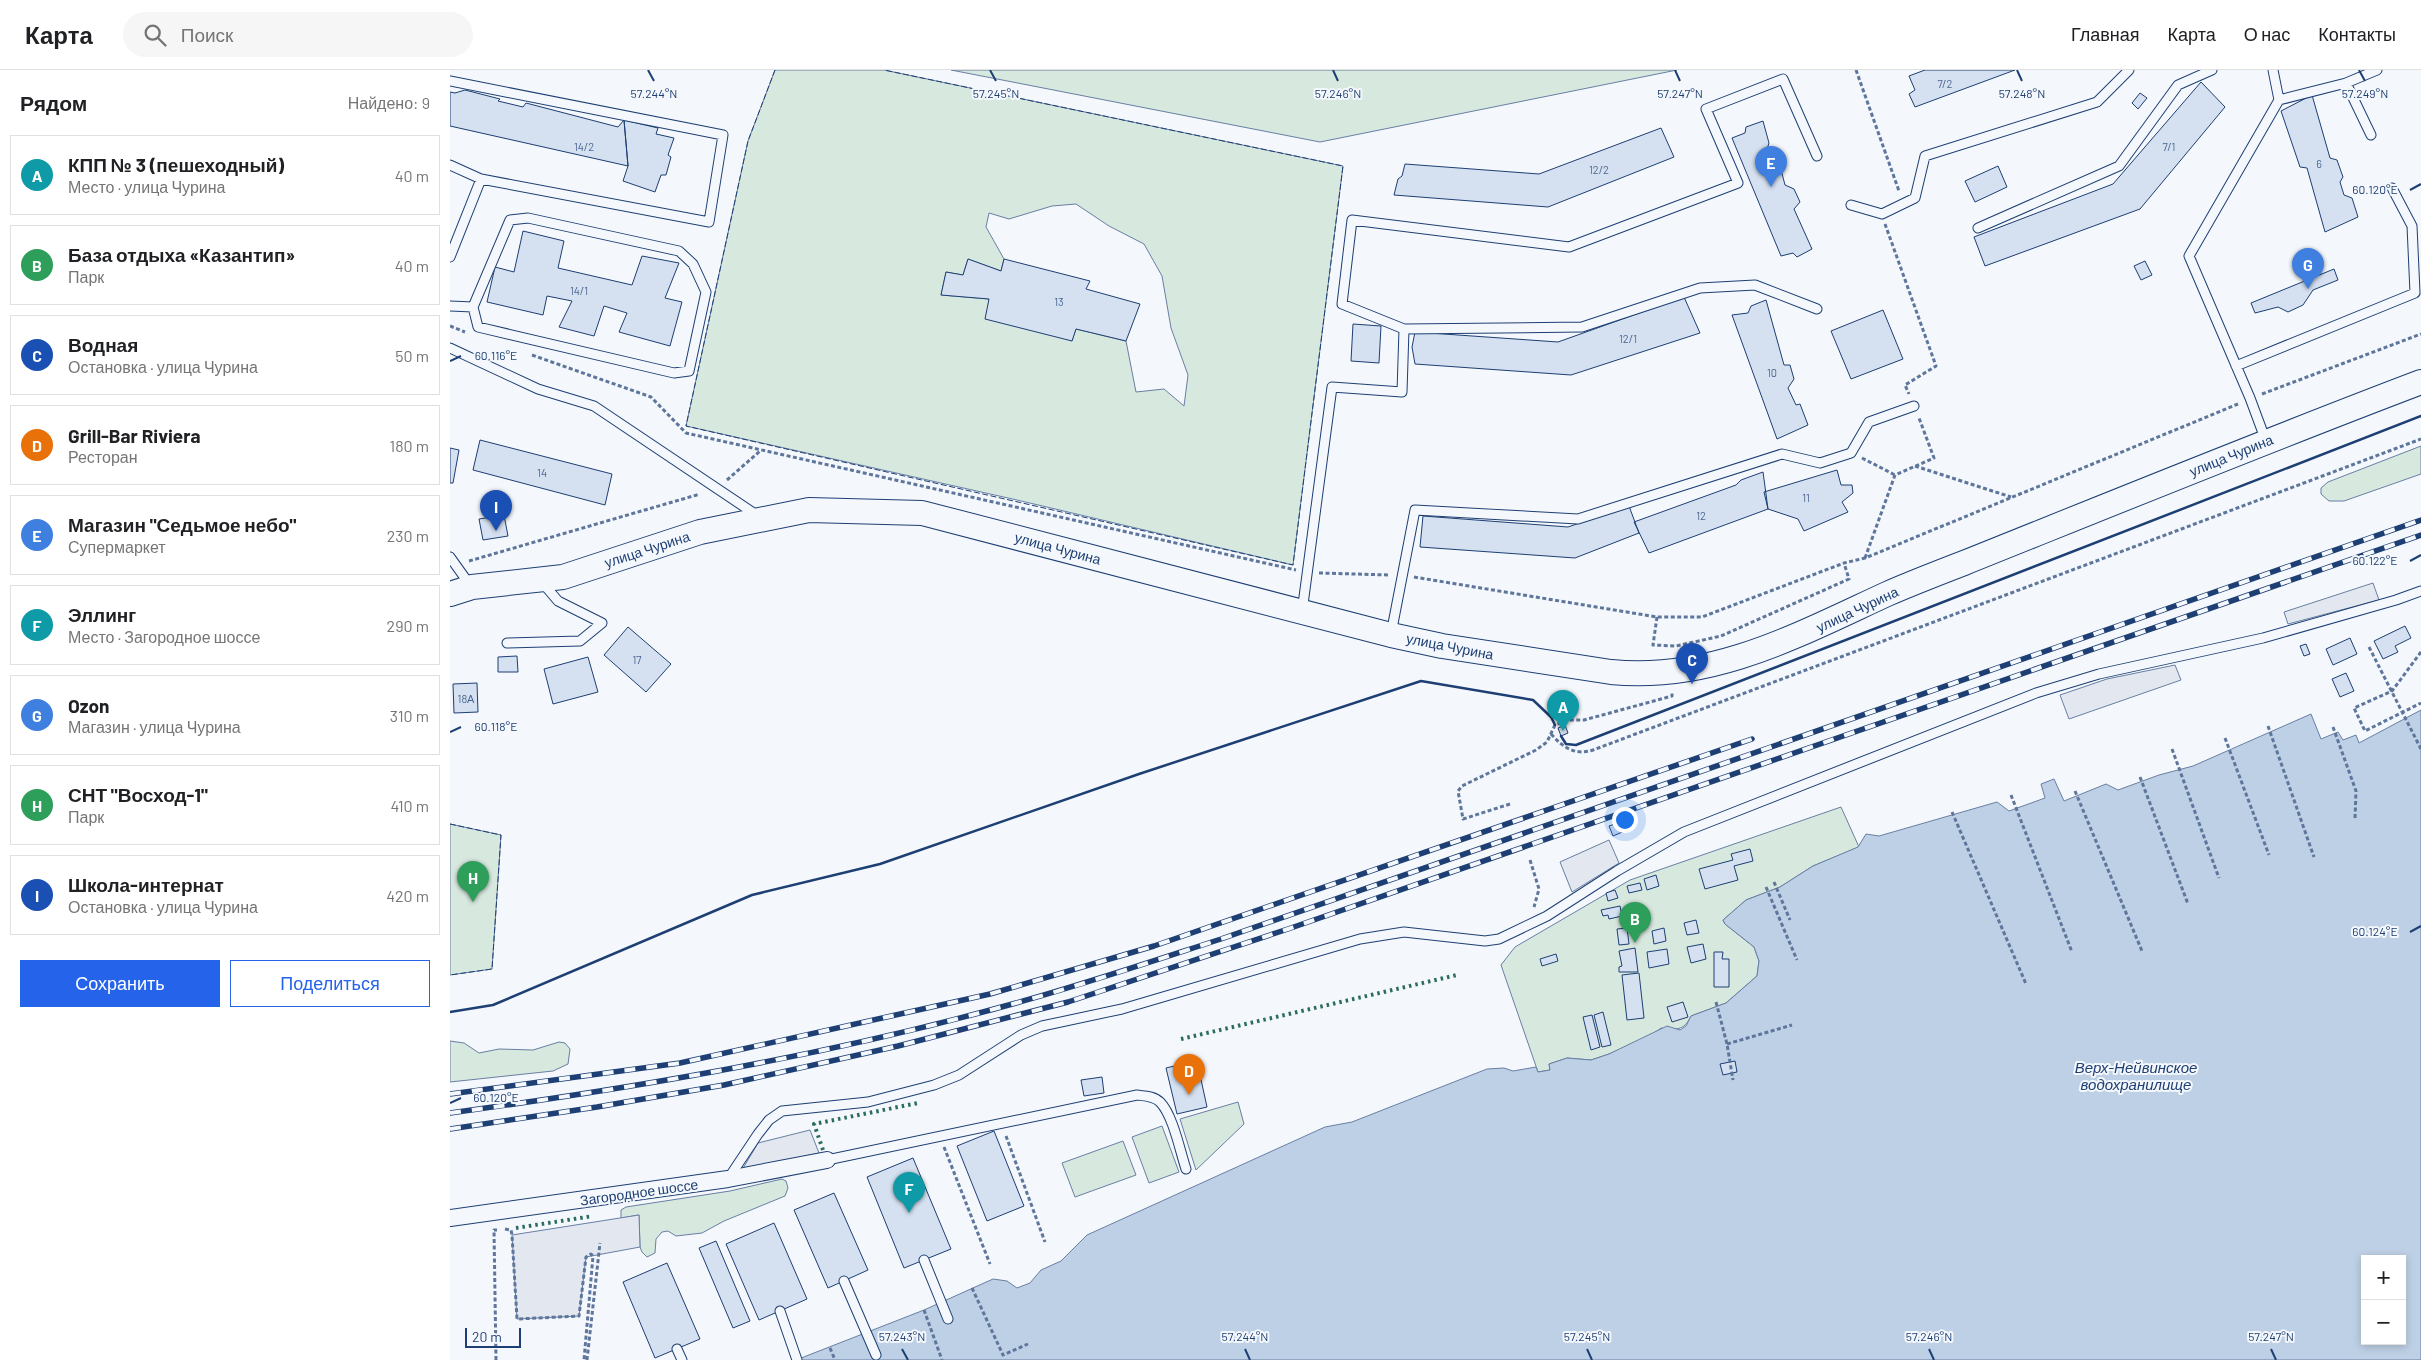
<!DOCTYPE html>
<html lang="ru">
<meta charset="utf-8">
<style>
:root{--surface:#fff;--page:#f6f6f6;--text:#202124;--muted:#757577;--line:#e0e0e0;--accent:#2563eb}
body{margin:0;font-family:Barlow,sans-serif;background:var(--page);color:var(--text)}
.controls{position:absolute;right:15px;bottom:15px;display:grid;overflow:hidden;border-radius:0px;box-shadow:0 2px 8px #0003}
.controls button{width:45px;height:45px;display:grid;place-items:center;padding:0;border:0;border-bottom:1px solid var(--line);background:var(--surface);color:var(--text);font:25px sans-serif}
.scale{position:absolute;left:15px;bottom:12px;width:56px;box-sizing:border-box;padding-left:5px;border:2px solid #1d3f73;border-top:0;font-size:14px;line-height:18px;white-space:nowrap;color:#1d3f73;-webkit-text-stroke:4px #f4f7fb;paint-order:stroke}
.you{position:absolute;left:1174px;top:749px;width:18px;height:18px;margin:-12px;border:4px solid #fff;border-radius:50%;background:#1a73e8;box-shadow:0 0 0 8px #1a73e833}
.badge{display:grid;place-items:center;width:32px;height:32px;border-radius:50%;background:var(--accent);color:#fff;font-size:16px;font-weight:700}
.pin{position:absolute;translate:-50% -41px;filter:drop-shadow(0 1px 2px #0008)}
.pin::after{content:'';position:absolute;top:26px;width:18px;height:15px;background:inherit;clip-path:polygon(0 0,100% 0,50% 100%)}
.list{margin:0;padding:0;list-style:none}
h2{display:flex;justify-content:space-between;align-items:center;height:65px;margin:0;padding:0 20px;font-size:21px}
h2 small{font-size:16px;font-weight:400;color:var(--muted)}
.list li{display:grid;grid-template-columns:32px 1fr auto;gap:15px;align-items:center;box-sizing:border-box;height:80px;margin:0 10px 10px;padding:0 10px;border:1px solid var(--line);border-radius:0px}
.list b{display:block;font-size:19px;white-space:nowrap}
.list p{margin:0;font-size:16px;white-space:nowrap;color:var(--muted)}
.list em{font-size:16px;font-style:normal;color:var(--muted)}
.actions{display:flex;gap:10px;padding:15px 20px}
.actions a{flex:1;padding:11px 0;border:1px solid var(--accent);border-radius:0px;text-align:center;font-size:18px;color:var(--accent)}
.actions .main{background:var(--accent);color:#fff}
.icon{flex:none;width:28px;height:28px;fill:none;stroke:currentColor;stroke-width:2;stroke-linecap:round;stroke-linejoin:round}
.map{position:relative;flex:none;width:1971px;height:1290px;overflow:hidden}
header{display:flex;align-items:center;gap:30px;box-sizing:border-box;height:70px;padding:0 25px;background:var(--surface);border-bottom:1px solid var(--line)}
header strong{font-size:24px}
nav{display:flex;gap:28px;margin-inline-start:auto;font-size:18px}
.search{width:350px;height:45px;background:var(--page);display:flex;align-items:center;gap:12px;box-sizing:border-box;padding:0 18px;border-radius:28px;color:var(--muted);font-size:19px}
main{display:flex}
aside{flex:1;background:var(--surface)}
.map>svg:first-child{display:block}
.green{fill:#d7e8df;stroke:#687fa3;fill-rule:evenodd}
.parking{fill:#e3e8f0;stroke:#687fa3}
.water{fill:#bed0e5;stroke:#687fa3;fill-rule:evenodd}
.building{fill:#d5e0f0;stroke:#1d3f73}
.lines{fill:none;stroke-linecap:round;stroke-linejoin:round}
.lane-casing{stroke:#1d3f73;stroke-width:11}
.street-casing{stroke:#1d3f73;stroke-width:18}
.secondary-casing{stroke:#1d3f73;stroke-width:26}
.path{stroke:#5e769c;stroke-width:3;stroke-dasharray:4 2.5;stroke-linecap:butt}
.lane{stroke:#f4f7fb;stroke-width:9}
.street{stroke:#f4f7fb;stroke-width:16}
.secondary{stroke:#f4f7fb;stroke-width:24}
.rail-casing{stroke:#1d3f73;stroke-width:5.5}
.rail{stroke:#f4f7fb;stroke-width:4;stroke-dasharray:11;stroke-linecap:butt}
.hedge{stroke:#2c6c60;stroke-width:4;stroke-dasharray:2.5 4;stroke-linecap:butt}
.fence{stroke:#1d3f73;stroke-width:1;stroke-dasharray:6 2.5;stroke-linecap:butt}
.wall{stroke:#1d3f73;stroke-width:2.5}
.ticks{fill:none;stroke:#1d3f73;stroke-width:2}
.labels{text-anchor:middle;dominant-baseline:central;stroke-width:4;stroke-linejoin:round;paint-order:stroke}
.number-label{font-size:11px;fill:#4b6792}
.street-label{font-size:14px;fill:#1d3f73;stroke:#f4f7fb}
.water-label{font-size:15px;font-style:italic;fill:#1d3f73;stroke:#f4f7fb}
.ticks-label{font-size:12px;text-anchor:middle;fill:#1d3f73;stroke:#f4f7fb;stroke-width:4;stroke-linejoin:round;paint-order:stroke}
</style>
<header>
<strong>Карта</strong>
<div class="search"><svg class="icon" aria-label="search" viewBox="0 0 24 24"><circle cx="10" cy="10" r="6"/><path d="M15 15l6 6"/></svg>Поиск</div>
<nav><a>Главная</a><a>Карта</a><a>О нас</a><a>Контакты</a></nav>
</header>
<main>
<aside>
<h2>Рядом<small>Найдено: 9</small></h2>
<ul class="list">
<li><span class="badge" style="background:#0f9aa8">A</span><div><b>КПП № 3 (пешеходный)</b><p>Место · улица Чурина</p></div><em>40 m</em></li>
<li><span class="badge" style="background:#2e9e5b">B</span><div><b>База отдыха «Казантип»</b><p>Парк</p></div><em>40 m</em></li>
<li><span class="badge" style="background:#1a4fb4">C</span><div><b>Водная</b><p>Остановка · улица Чурина</p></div><em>50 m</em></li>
<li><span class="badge" style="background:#e8710a">D</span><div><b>Grill-Bar Riviera</b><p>Ресторан</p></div><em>180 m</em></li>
<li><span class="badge" style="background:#3f7fe0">E</span><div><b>Магазин &quot;Седьмое небо&quot;</b><p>Супермаркет</p></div><em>230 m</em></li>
<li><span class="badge" style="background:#0f9aa8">F</span><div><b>Эллинг</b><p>Место · Загородное шоссе</p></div><em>290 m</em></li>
<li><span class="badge" style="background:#3f7fe0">G</span><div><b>Ozon</b><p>Магазин · улица Чурина</p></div><em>310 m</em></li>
<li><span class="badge" style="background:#2e9e5b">H</span><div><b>СНТ &quot;Восход-1&quot;</b><p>Парк</p></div><em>410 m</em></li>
<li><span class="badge" style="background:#1a4fb4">I</span><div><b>Школа-интернат</b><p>Остановка · улица Чурина</p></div><em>420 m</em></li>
</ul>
<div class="actions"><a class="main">Сохранить</a><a>Поделиться</a></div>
</aside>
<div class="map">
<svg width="1971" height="1290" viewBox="0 0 1971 1290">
<rect width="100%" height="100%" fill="#f4f7fb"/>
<!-- green -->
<path class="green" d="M325 0H434L893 96 843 495 567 430 236 356 298 71ZM626 134 659 156 694 174 712 206 721 258 738 305 734 336 714 319 686 322 676 271 626 259 622 271 539 229 491 225 496 202 513 205 518 189 551 201 554 189 536 157 539 143 559 149 602 136Z
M501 0H1227L870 72Z
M1971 376V404L1894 431H1879L1871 424V418L1878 412Z
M1391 737 1409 777 1363 796 1330 817 1296 830 1273 850 1275 854 1304 877 1309 891 1307 906 1276 933 1241 946C1234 961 1226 960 1211 958L1199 967 1159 984 1141 990 1117 988 1099 994 1100 1000 1088 1002 1051 895 1065 877 1180 810Z
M0 754 51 765 42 899 0 905Z
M0 971 14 973 29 983 49 979 83 980 109 972 115 973 120 979 118 994 103 1001 0 1012Z
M788 1032 794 1054 746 1100 730 1049Z
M712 1056 729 1102 699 1113 682 1067Z
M673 1071 686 1105 625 1127 612 1093Z
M332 1109 336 1111 338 1118 335 1126 274 1151 252 1163 226 1166 218 1161 212 1162 206 1169 205 1183 197 1187 192 1182 190 1177 189 1145 171 1148V1140L176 1137 280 1121Z"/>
<!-- parking -->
<path class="parking" d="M1923 513 1929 530 1838 554 1834 542Z
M1725 595 1731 610 1619 649 1610 625 1657 609Z
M1159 770 1169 793 1122 822 1110 792Z
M360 1060 369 1083 292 1100 308 1073Z
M189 1145 190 1177 136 1187 129 1246 67 1249 62 1165Z"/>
<!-- water -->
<path class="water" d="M1971 640V1290H346L474 1240 543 1209 557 1211 567 1218 580 1213 591 1200 611 1191 637 1165 875 1057 902 1052 1037 999 1054 998 1063 1001 1086 997 1088 1002 1100 1000 1099 994 1117 988 1141 990 1159 984 1217 956 1230 960 1236 956 1241 946 1276 933 1307 906 1309 891 1304 877 1275 854 1273 850 1296 830 1330 817 1363 796 1408 777 1416 764 1429 766 1547 732 1559 741 1595 728 1591 714 1604 709 1614 731 1656 714 1668 720 1709 705 1743 696 1861 644 1871 669 1888 662 1893 670 1906 665 1909 673ZM1915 1189H1952V1271H1915Z"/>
<!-- building -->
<path class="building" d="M1475 0H1565L1465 37 1459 24 1465 20 1459 6Z
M1751 12 1775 37 1690 139 1535 196 1524 167 1663 114Z
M15 20 50 29 48 31 73 37 76 33 168 57 174 50 178 96 0 56V22L5 23Z
M1690 23 1697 28 1688 39 1682 33Z
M1862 25 1880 88 1887 90 1893 107 1890 112 1894 125 1902 128 1908 147 1875 162 1857 98 1850 97 1831 41Z
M174 50 208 58 206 64 224 68 218 85 221 87 216 105H211L205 122 173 111 178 96Z
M1313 51 1319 73 1317 79 1322 97 1330 96 1335 115 1344 119 1350 132 1344 139 1362 179 1347 187 1343 183 1331 186 1282 68 1295 63 1296 57Z
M1211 58 1224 87 1098 137 944 125 948 109 952 106 955 94 1089 104Z
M1548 96 1557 117 1525 132 1515 111Z
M73 161 114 171 108 198 182 215 192 186 229 193 215 228 232 232 220 276 169 262 177 243 154 236 144 266 109 257 122 231 97 226 93 245 37 232 45 197 64 202Z
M518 189 551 201 554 189 640 211 636 219 690 234 676 271 626 259 622 271 535 249 539 229 491 225 496 202 513 205Z
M1695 191 1702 205 1691 210 1684 196Z
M1884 199 1888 210 1863 220 1853 235 1838 242 1828 237 1805 243 1801 233Z
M1234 227 1250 263 1121 305 965 294 962 277 965 262 1108 272Z
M1316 230 1334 295H1340L1344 309 1338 318 1346 335 1350 334 1358 355 1327 369 1282 245 1298 243 1301 236Z
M1433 240 1453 289 1401 309 1381 261Z
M903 254 931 256 929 293 901 291Z
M30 370 162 404 155 435 23 400Z
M0 378 9 380 3 413H0Z
M1387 400 1391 415H1402L1403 423 1392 432 1398 442 1354 461 1348 449 1318 439 1314 422Z
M1313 402 1318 439 1199 483 1184 452 1286 415 1291 410Z
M1179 436 1189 463 1125 488 970 477 973 446 1118 457Z
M54 445 58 466 33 470 29 449Z
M1955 556 1961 568 1945 576 1948 582 1933 589 1924 571Z
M178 557 221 594 196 622 154 585Z
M1900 568 1907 584 1883 595 1876 579Z
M1856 574 1860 584 1854 586 1850 576Z
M67 586 68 602H48V587Z
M138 587 148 622 103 634 94 599Z
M1896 603 1904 621 1890 627 1882 609Z
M27 613 28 642 4 643 3 614Z
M1115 655 1118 663 1111 666 1108 658Z
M1174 751 1177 760 1163 766 1159 756Z
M1300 779 1303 791 1284 796 1288 810 1255 819 1249 799 1283 790 1281 784Z
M1206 805 1209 816 1197 820 1194 809Z
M1190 813 1192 820 1179 823 1177 816Z
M1165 820 1168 828 1158 831 1156 823Z
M1170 836 1172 846 1159 849 1158 845 1153 846 1151 840Z
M1246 850 1249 863 1237 865 1234 853Z
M1177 858 1179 874 1169 875 1167 859Z
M1214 858 1216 871 1204 874 1202 861Z
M1253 874 1256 889 1241 893 1237 877Z
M1185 878 1188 902H1169V897L1172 896 1169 881Z
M1217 879 1219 894 1199 898 1197 882Z
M1264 882H1273L1272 889H1279V917H1264Z
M1106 884 1108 891 1092 896 1090 889Z
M1189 903 1194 948 1177 950 1172 905Z
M1233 932 1238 947 1222 952 1217 937Z
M1153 942 1161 975 1152 977 1144 945Z
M1142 945 1150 977 1141 980 1133 947Z
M1285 991 1287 1002 1273 1005 1270 994Z
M741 992 744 1007 750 1005 757 1037 727 1044 716 998Z
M652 1007 654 1023 634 1026 631 1010Z
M544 1061 574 1136 537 1151 507 1076Z
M463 1088 501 1179 454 1198 417 1107Z
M384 1123 418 1200 378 1218 344 1140Z
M324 1153 357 1229 309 1250 276 1174Z
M266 1171 300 1251 283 1258 249 1178Z
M217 1193 250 1269 205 1288 173 1212Z"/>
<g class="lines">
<!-- lane casing -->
<g class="lane-casing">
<path id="lane" d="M0 11 273 65 259 152 31 109 0 187
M1896 13 1921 65
M1829 30 1896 13 1927 0
M0 95 31 109
M1401 135 1432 144 1465 128 1475 86 1647 32 1679 0
M1528 158 1669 96 1728 15 1762 0
M0 236 23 237 28 257 224 303 239 301 256 222 243 194 229 181 78 148 60 150 23 237
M954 259 892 234 902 150 1119 177 1288 113 1256 39 1333 9 1367 86
M0 278 88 319 144 336 308 446
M1786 296 1965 223 1962 156 1942 118
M1816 371 1800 328 1739 186 1829 30 1823 0
M0 487 20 515
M852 542 882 317 952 322 954 259 1132 257 1250 218 1305 215 1367 239
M941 564 965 440 1128 449 1332 384 1370 393 1401 383 1419 352 1464 336
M57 573 130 571 152 553 108 531 91 511
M377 1090 687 1025C695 1026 704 1026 710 1032 723 1045 730 1081 736 1099
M278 1109 308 1064 319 1050 332 1041 418 1032 484 1015 509 1005 571 965 592 956 672 939 910 869 954 862 1035 871 1049 869 1097 846 1167 801 1234 762 1586 623 1649 604 1813 568 1946 530 1971 521
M474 1190 498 1249
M394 1211 426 1285
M330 1241 347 1290
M227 1279 232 1290"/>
</g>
<!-- street casing -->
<g class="street-casing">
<path id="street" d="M0 1148 278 1109 377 1090"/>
</g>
<!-- secondary casing -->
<g class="secondary-casing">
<path id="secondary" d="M0 524 22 517 113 507 250 462 359 440 472 443 941 565 992 576 1161 602C1262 612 1348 565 1437 524 1462 513 1488 503 1514 493 1666 432 1818 370 1971 312"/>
</g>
<!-- path -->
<path class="path" d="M1406 0 1449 121
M1435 154 1486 296 1455 315 1459 324
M0 256 15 262
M82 285 201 327 236 363 846 500
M1812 324 1971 264
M1412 388 1445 405
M1465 396 1561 427
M277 410 310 381
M1415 488 1445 405 1484 388 1469 348
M19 491 250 424
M869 503 940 505
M964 507 1207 547H1252L1394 493 1415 488 1788 334
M1207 547 1203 575 1226 576 1271 566 1399 509 1394 493
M1919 577 1971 679
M1971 582 1942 621 1904 638 1915 661 1971 633
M1818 656 1864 787
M1883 657 1906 721 1905 749
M1101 664C1113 677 1124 686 1143 680L1971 369
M1775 668 1819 785
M1722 679 1769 808
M1690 707 1738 834
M1625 721 1692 881
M1561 725 1622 882
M1060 734 1013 749 1008 721 1012 716 1086 680 1097 672 1105 655 1119 650H1134L1222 626V621
M1502 742 1576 914
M1080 790 1089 819 1084 837
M1324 812 1340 850
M1316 817 1347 890
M1266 932 1277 974 1283 1010
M1277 974 1342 955
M556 1066 595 1172
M494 1077 540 1194
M55 1159 61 1160 62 1165 67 1249 129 1246 136 1187 141 1184 143 1186 134 1290
M522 1218 553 1285 578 1274
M474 1240 492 1290
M380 1278 385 1290
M46 1290 44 1160H47
M137 1290 150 1173"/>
<!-- lane -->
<use href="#lane" class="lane"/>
<!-- street -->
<use href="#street" class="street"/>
<!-- secondary -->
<use href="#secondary" class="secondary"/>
<!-- rail casing -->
<g class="rail-casing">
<path id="rail" d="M0 1024 230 993 540 924 704 876 1302 669
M0 1043C191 1017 380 985 566 933 635 914 703 891 771 869L1971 450
M0 1059 147 1037 274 1015 448 976 618 932 838 859 1971 465"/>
</g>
<!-- rail -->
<use href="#rail" class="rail"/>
<!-- hedge -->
<path class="hedge" d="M731 969 1007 905
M373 1080 364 1054 468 1033
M66 1158 143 1146"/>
<!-- fence -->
<path class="fence" d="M325 0 298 71 236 356 843 495 893 96 434 0
M0 754 51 765 42 899 0 905"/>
<!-- wall -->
<path class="wall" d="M1111 666 1116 674 1126 675 1971 346
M0 942 43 935 302 825 430 794 689 704 971 611 1083 630 1101 647 1105 655"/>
</g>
<!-- ticks -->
<path class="ticks" d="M198 0 204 11M540 0 546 11M883 0 888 11M1225 0 1230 11M1567 0 1572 11M1909 0 1915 11M1960 120 1971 114M0 291 11 286M1960 491 1971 485M0 662 11 657M1960 862 1971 856M0 1033 11 1028M452 1279 458 1290M795 1279 800 1290M1137 1279 1142 1290M1479 1279 1484 1290M1821 1279 1826 1290"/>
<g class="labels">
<!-- number labels -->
<g class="number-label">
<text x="1495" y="13">7/2</text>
<text x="134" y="76">14/2</text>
<text x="1719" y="76">7/1</text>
<text x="1869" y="93">6</text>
<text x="1149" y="99">12/2</text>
<text x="129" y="220">14/1</text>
<text x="609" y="231">13</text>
<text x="1178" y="268">12/1</text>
<text x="1322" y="302">10</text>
<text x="92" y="402">14</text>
<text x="1356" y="427">11</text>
<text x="1251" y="445">12</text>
<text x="187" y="589">17</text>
<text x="16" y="628">18А</text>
</g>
<!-- street labels -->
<g class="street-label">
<text transform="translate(1781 385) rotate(-22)">улица Чурина</text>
<text transform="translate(608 478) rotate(15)">улица Чурина</text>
<text transform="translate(197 479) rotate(-18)">улица Чурина</text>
<text transform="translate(1407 539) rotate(-25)">улица Чурина</text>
<text transform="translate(1000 576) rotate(11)">улица Чурина</text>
<text transform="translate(189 1122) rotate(-8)">Загородное шоссе</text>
</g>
<!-- water labels -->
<g class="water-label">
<text x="1686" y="997">Верх-Нейвинское<tspan x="1686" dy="17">водохранилище</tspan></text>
</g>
</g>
<g class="ticks-label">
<text x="204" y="28">57.244°N</text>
<text x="546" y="28">57.245°N</text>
<text x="888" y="28">57.246°N</text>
<text x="1230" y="28">57.247°N</text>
<text x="1572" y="28">57.248°N</text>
<text x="1915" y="28">57.249°N</text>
<text x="1925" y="124">60.120°E</text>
<text x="46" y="290">60.116°E</text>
<text x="1925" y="495">60.122°E</text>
<text x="46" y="661">60.118°E</text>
<text x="1925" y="866">60.124°E</text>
<text x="46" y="1032">60.120°E</text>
<text x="452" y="1271">57.243°N</text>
<text x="1821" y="1271">57.247°N</text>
<text x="795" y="1271">57.244°N</text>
<text x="1137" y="1271">57.245°N</text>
<text x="1479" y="1271">57.246°N</text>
</g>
</svg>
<div class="controls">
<button>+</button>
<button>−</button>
</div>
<div class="scale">20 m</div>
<div class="you"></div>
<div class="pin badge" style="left:1113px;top:661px;background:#0f9aa8">A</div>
<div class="pin badge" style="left:1185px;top:873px;background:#2e9e5b">B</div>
<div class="pin badge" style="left:1242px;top:614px;background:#1a4fb4">C</div>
<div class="pin badge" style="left:739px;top:1025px;background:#e8710a">D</div>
<div class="pin badge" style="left:1321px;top:117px;background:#3f7fe0">E</div>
<div class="pin badge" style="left:459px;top:1143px;background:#0f9aa8">F</div>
<div class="pin badge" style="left:1858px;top:219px;background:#3f7fe0">G</div>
<div class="pin badge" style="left:23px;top:832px;background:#2e9e5b">H</div>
<div class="pin badge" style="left:46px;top:461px;background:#1a4fb4">I</div>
</div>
</main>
